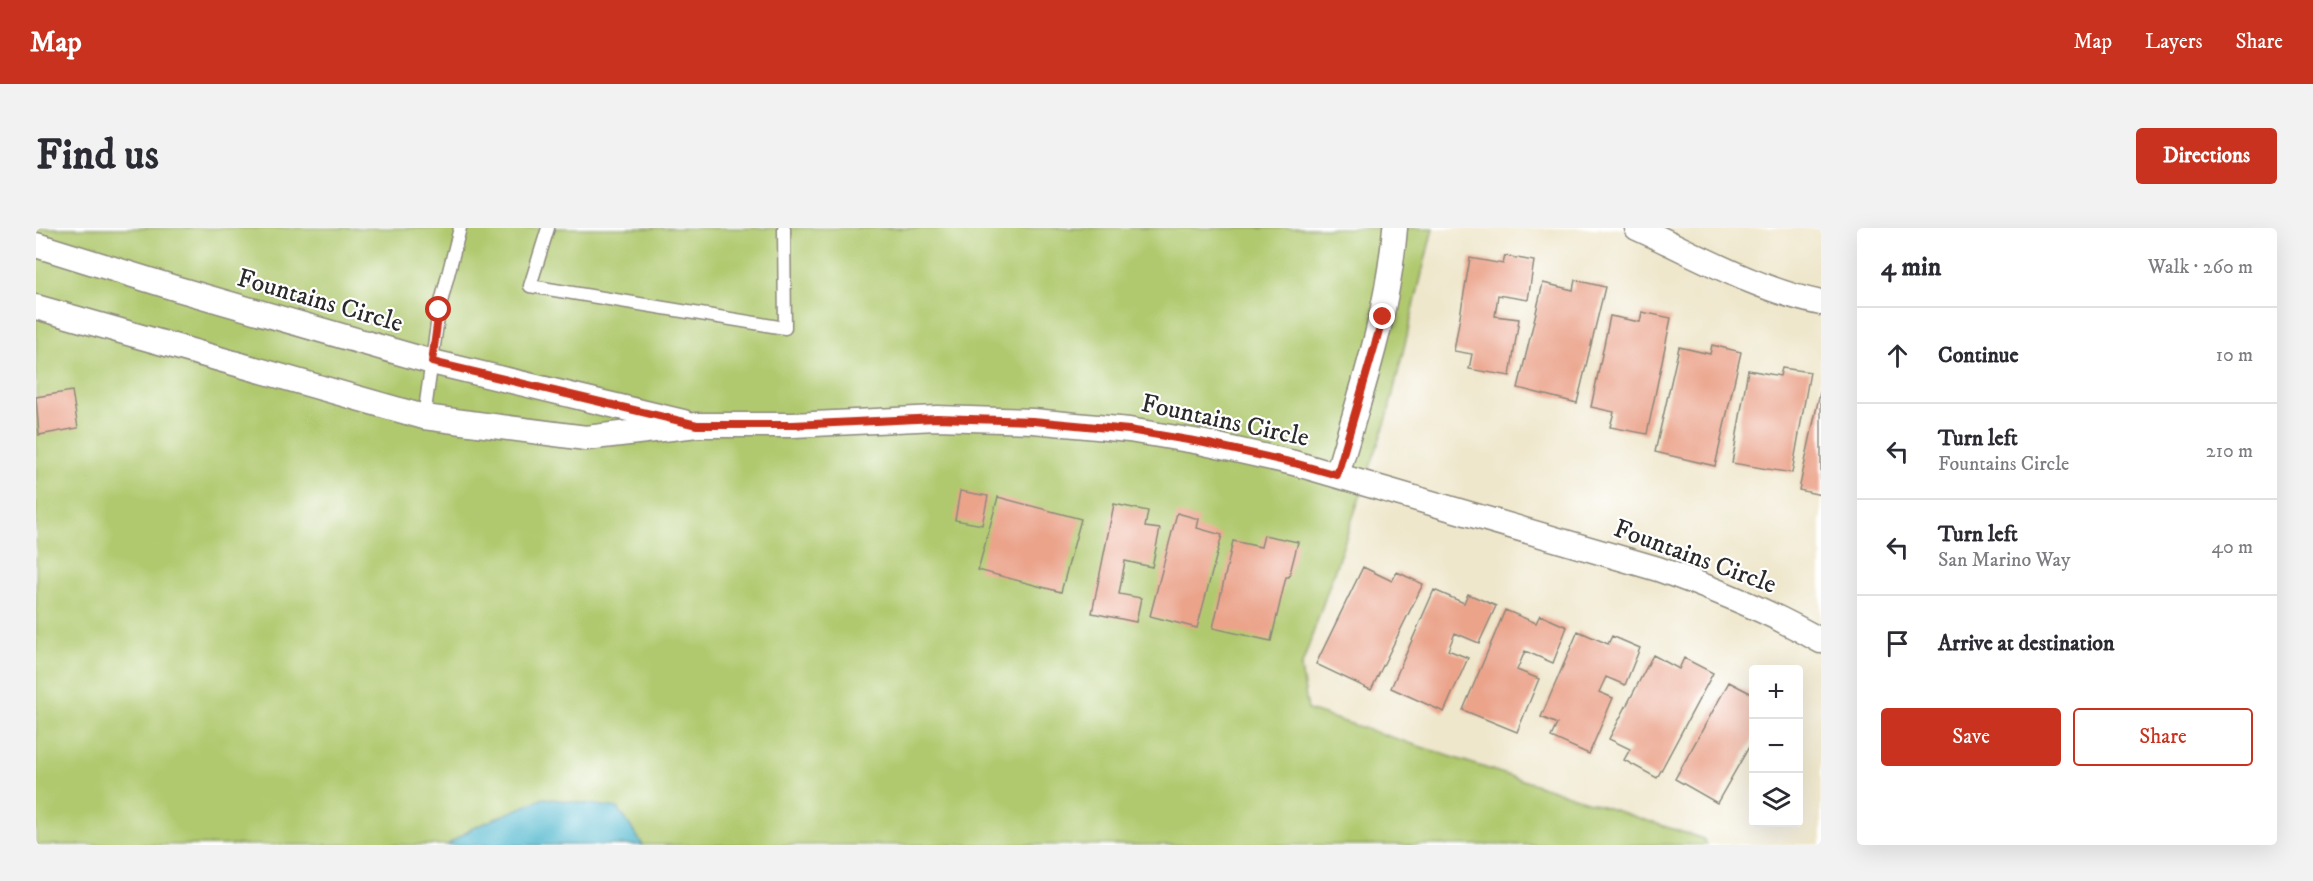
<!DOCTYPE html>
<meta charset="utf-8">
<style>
:root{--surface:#fff;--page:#f2f2f3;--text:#2b2b33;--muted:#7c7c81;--line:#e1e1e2;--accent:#c8321e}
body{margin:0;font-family:"IM FELL DW Pica",serif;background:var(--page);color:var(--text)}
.controls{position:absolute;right:18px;bottom:18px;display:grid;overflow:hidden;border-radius:6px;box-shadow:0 6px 24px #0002}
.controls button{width:54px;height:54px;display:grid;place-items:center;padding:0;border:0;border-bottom:2px solid var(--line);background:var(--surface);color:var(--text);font:30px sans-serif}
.stop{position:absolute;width:18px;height:18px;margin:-14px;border:4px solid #c8321e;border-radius:50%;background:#fff}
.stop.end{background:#c8321e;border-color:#fff;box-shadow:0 2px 6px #0008}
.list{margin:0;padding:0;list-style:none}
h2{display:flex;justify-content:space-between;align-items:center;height:78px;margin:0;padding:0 24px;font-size:26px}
h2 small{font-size:20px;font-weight:400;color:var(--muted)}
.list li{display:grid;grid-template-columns:39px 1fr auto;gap:18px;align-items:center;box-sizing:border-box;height:96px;padding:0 24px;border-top:2px solid var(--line)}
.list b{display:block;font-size:22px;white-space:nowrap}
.list p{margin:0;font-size:20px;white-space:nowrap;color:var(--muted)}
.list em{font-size:20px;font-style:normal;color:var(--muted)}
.actions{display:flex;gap:12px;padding:18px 24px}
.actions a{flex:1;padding:14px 0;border:2px solid var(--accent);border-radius:6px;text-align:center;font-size:21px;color:var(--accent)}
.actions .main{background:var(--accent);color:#fff}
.icon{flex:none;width:33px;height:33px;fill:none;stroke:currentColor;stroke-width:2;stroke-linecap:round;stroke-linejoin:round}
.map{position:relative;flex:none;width:1785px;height:617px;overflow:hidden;border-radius:6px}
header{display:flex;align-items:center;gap:36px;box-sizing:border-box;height:84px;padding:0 30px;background:var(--accent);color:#fff}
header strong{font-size:28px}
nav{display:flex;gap:33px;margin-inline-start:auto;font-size:21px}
.intro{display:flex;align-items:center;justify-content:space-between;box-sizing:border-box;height:144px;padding:0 36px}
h1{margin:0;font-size:42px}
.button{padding:15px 27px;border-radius:6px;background:var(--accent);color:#fff;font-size:21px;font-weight:700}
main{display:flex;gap:36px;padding:0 36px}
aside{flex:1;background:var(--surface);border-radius:6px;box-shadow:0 6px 24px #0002}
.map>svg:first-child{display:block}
.green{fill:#b0c96e;stroke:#6e7a4c;stroke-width:1.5}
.water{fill:#4fb7cd;stroke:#3d717c;stroke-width:1.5}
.building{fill:#eba38a}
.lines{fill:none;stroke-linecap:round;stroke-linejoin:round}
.service-casing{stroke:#8d897c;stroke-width:15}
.minor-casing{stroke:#8d897c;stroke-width:27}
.service{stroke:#fff;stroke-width:12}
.minor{stroke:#fff;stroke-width:24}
.route{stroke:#c8321e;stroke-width:8}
.labels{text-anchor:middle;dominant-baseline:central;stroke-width:4.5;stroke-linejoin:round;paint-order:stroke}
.street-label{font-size:26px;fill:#2b2b2b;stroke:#fff}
</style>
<header>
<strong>Map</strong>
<nav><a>Map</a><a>Layers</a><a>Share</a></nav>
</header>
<div class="intro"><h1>Find us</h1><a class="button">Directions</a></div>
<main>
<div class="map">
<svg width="1785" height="617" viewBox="0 0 1785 617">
<rect width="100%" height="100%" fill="#fff"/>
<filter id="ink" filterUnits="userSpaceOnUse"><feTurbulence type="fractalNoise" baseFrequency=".0167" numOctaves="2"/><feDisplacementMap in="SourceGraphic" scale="12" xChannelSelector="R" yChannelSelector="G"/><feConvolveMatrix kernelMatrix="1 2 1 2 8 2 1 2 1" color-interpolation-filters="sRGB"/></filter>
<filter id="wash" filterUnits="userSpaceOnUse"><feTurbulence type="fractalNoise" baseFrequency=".008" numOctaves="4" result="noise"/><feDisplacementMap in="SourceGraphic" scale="24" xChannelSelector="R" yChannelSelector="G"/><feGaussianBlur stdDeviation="1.35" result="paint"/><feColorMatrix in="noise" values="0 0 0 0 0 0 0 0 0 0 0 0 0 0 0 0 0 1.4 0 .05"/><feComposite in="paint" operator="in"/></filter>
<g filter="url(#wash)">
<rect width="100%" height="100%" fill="#efe7cc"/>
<!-- green -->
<path class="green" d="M0 0H1397L1351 190 1265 440 1272 482 1667 611 1671 617H0Z"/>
<!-- water -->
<path class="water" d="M508 570 582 580 607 617H411L437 600Z"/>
<g id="blocks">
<!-- building -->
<path class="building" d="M1469 28 1498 33 1492 72 1462 67 1459 88 1483 91 1474 148 1433 141 1436 126 1418 123 1434 30 1467 36Z
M1539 52 1569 59 1541 175 1482 160 1507 55 1537 62Z
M1606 84 1635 90 1611 206 1574 199 1578 184 1555 179 1574 88 1604 94Z
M1676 117 1705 124 1679 238 1619 224 1643 119 1674 126Z
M1746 140 1774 144 1756 245 1696 235 1712 142 1744 148Z
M36 163 42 200 3 207 0 169Z
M1784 164H1785V267L1763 262Z
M924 263 952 268 946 297 919 292Z
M962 269 1045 291 1025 364 942 342Z
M1078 276 1112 283 1109 299 1124 301 1116 339 1089 333 1083 366 1105 370 1100 394 1056 385Z
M1141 285 1163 291 1161 300 1186 307 1161 400 1114 388Z
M1228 307 1262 314 1253 349H1250L1235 413 1177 400 1197 313 1225 319Z
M1327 339 1356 353 1361 344 1387 356 1335 462 1280 436Z
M1398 362 1428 375 1432 366 1460 378 1443 415 1419 405 1412 422 1432 430 1408 484 1355 460Z
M1469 382 1500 395 1504 387 1531 399 1517 435 1489 423 1481 442 1503 451 1481 504 1427 482Z
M1542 403 1572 416 1576 408 1604 420 1589 457 1570 449 1563 464 1577 470 1553 526 1515 509 1521 496 1505 489Z
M1617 427 1643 441 1648 430 1677 445 1621 550 1588 532 1594 521 1573 511Z
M1693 454 1718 467V510L1681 575 1639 551Z"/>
</g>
</g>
<g filter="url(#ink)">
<use href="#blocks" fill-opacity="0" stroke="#8d897c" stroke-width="1.5"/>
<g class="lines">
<!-- service casing -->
<g class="service-casing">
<path id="service" d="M512 0 494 58 749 100 748 0
M388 189 403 82 424 0"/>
</g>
<!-- minor casing -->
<g class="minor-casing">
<path id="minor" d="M1601 0C1661 27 1721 62 1785 75
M0 17 142 61 396 134 647 194
M0 79 388 189 550 210 661 197H757L901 190 997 193 1093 202 1164 214 1258 235 1622 341C1679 361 1733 383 1785 413
M1301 247C1325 164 1352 87 1359 0"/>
</g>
<!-- service -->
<use href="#service" class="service"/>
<!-- minor -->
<use href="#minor" class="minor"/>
</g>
</g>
<g class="lines" filter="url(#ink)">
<!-- route -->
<path class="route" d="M403 82 396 134 661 197H757L901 190 997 193 1093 202 1164 214 1258 235 1301 247 1347 89"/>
</g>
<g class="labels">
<!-- street labels -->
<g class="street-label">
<text transform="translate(284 73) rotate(16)">Fountains Circle</text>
<text transform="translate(1189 193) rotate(12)">Fountains Circle</text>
<text transform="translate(1659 329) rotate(20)">Fountains Circle</text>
</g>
</g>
</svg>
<div class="controls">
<button>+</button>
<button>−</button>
<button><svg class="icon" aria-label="layers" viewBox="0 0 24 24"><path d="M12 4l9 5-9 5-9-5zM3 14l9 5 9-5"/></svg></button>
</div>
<div class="stop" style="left:403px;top:82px"></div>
<div class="stop end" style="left:1347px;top:89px"></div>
</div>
<aside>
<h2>4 min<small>Walk · 260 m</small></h2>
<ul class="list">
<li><svg class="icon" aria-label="ahead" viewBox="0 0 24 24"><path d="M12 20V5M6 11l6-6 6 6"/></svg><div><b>Continue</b></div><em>10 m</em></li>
<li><svg class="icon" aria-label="left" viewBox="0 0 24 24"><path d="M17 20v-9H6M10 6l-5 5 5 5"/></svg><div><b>Turn left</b><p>Fountains Circle</p></div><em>210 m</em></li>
<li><svg class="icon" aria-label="left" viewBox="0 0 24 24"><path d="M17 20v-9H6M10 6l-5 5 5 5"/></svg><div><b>Turn left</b><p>San Marino Way</p></div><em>40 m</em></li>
<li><svg class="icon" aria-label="arrive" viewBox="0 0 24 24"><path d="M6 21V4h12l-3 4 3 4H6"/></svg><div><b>Arrive at destination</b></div></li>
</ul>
<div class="actions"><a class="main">Save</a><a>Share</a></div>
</aside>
</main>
